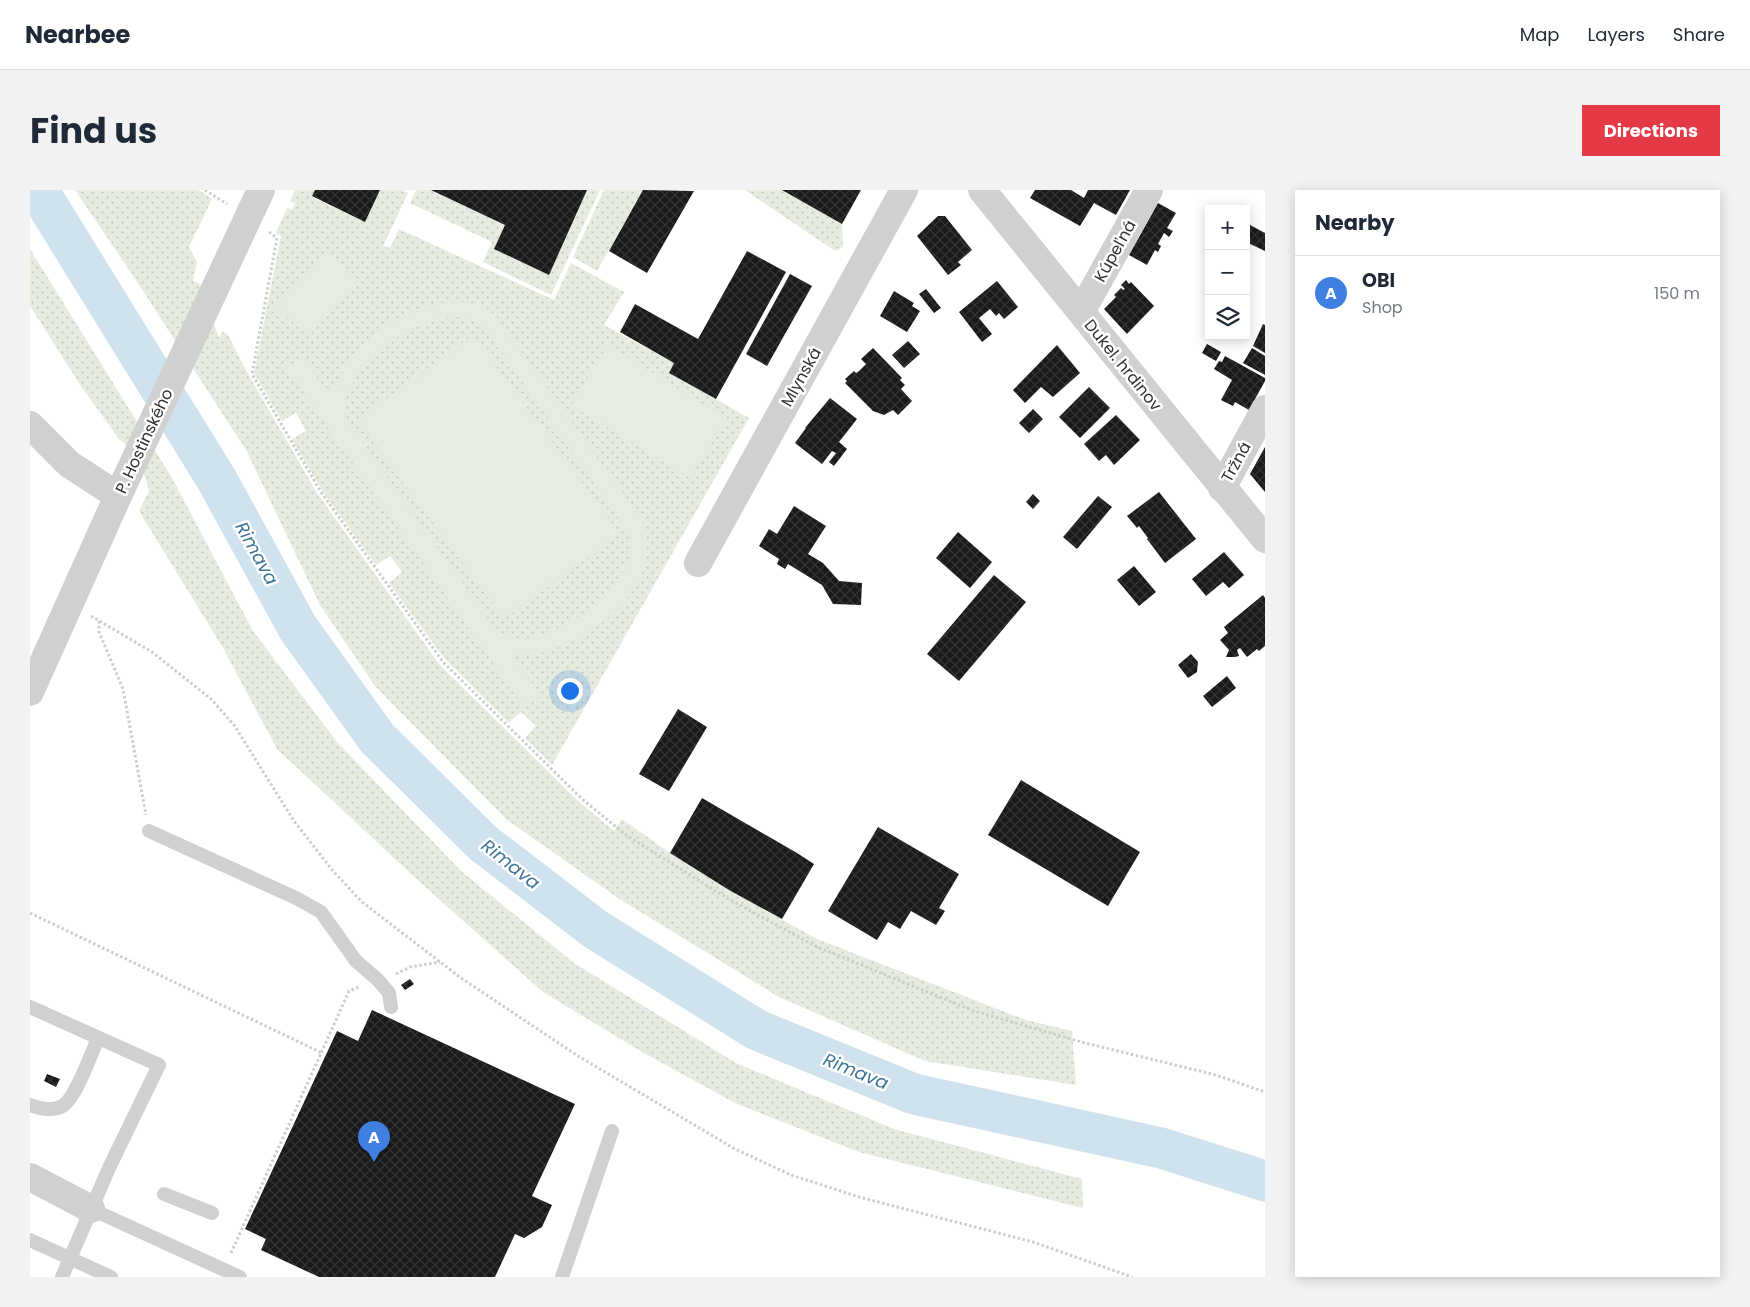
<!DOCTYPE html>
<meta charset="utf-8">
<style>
:root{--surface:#fff;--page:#f2f2f3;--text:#1f2937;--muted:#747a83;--line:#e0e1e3;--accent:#e63946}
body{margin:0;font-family:Poppins,sans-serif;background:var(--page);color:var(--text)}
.controls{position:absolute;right:15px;top:15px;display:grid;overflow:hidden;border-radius:0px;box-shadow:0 2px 12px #0003}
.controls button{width:45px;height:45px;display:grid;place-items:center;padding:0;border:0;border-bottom:1px solid var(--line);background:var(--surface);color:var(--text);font:25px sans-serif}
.you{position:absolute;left:539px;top:500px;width:18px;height:18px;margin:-12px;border:4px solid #fff;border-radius:50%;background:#1a73e8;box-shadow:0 0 0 8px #1a73e833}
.badge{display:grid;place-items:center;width:32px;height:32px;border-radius:50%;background:var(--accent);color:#fff;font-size:16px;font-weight:700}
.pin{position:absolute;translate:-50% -41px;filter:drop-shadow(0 1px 2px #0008)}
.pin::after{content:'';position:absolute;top:26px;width:18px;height:15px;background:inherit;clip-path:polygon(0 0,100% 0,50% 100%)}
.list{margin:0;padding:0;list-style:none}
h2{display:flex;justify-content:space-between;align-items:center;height:65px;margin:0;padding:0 20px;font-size:21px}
h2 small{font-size:16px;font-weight:400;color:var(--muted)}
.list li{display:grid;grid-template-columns:32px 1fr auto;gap:15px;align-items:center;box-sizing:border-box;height:75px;padding:0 20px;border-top:1px solid var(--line)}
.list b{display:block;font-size:19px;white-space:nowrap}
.list p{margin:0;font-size:16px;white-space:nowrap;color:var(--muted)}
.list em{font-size:16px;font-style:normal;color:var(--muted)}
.icon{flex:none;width:28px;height:28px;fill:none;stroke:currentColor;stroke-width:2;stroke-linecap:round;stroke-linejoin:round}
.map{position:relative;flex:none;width:1235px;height:1087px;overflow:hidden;border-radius:0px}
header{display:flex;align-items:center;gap:30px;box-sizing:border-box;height:70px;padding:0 25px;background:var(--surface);border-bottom:1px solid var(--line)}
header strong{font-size:24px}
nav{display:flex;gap:28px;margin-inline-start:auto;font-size:18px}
.intro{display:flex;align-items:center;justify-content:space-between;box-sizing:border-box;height:120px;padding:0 30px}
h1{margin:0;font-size:35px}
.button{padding:12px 22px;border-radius:0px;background:var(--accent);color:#fff;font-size:18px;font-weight:700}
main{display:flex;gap:30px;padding:0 30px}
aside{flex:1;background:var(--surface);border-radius:0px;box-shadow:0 2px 12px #0003}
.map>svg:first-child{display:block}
.grass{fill:url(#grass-dots)}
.garden{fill:#e6ecdf;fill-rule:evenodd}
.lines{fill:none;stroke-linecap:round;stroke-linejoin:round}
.river{stroke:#cfe2ee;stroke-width:41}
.building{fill:url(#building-cross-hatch)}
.path{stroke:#cdcdcd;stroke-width:3;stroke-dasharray:2.5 2.5;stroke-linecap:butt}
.service{stroke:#d0d0d0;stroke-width:14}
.minor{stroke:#d0d0d0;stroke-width:28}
.tertiary{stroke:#d0d0d0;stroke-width:28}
.labels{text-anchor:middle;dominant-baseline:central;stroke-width:5;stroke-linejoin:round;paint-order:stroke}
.street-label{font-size:16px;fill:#333;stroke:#fff}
.water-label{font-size:18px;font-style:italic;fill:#3f7597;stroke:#fff}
</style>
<header>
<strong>Nearbee</strong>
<nav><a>Map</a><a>Layers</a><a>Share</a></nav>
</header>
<div class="intro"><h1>Find us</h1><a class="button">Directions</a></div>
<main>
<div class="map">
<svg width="1235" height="1087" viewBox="0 0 1235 1087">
<defs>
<pattern id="grass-dots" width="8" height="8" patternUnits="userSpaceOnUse" patternTransform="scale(1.25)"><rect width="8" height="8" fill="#e6ecdf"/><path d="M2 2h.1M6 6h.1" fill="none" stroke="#c6cbc0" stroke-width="1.8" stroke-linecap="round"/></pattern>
<pattern id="building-cross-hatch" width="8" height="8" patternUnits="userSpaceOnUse" patternTransform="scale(1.25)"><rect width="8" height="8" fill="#1a1a1a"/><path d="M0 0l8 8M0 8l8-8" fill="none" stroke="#333"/></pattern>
</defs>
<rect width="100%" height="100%" fill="#fff"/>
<!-- grass -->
<path class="grass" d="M45 0H169L182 9 159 57 167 72 163 91 171 95 189 148 193 141 198 145 218 184 287 303 409 474 547 610 584 641 592 629 640 663 699 700 787 749 996 830 1042 841 1046 895 895 871 749 807 588 708 476 629 345 496 290 415 216 260 106 90Z
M265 0H285L282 7 335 32 350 0H372L378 3 353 56 360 58 369 39 524 110 541 73 594 102 574 135 644 173 639 183 719 228 522 575 495 548 506 536 491 522 479 533 414 468 359 393 372 382 360 366 346 375 292 300 262 249 276 241 266 223 252 231 224 183 251 46 246 43 257 18 262 20 265 13 260 11Z
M386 0H401L475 35 557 0H570L521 105 453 72 462 52 380 13Z
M574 0H613L567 81 543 67Z
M715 0H752L812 34 813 57 805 61Z
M0 59 142 288 223 441 307 552 431 681 544 773 706 873 864 939 1052 989 1053 1018 829 962 707 914 612 862 513 802 392 694 247 559 193 458 109 321 119 301C115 282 105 260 89 249L51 196 0 116Z"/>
<!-- garden -->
<path class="garden" d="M295 62 327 90 279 146 246 118Z
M429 111 452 115 466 126 612 330C637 392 567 449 513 462 502 465 492 464 482 463L511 506 494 517 256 178 273 167 294 198 301 199 305 197C309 192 310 186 314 180 317 174 321 169 325 164 351 131 388 114 429 111ZM420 127C434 127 443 129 454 137L597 341C599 346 602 352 601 359 597 400 521 458 480 447 474 445 469 441 464 437L321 236C317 229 314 222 315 214 317 189 355 153 376 142 390 135 405 131 420 127Z
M443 145 590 344 474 429 327 230Z
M578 155 697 229 660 288 541 215Z"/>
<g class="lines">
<!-- river -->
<path class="river" d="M8 0 187 290 268 438 347 548 453 653 565 739 727 840 884 904 1131 958 1235 991"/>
</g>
<!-- building -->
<path class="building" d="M285 0H350L335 32 282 6Z
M401 0H557L519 85 464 59 475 35Z
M613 0 664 1 617 83 579 61Z
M752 0H831L812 34Z
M1005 0H1041L1054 8 1058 0H1100L1086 25 1064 13 1050 36 1000 8Z
M1128 13 1146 23 1137 38 1143 41 1139 47 1134 43 1128 54 1131 56 1128 62 1125 60 1117 75 1099 65Z
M908 26H915L942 60 928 72 931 75 918 85 887 46Z
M1220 35 1235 43V61L1216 52V42Z
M717 61 756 82 686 209 639 183 644 173 590 142 605 114 668 149Z
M760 84 782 96 737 176 716 164Z
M1096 90 1099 94 1101 92 1124 116 1097 144 1074 119 1086 107 1084 105 1091 98 1093 100 1095 99 1091 95Z
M967 91 988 117 974 129 969 123 966 126 960 119 949 128 962 144 952 152 929 122Z
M896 99 911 118 904 123 889 104Z
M864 101 884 113 882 116 890 121 877 142 850 126Z
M1233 134 1235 135V163L1223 156Z
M878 151 890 164 874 178 862 165Z
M1177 154 1191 162 1186 171 1172 163Z
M1027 155 1050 183 1023 207 1011 197 995 213 983 200Z
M843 158 872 188 870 190 875 195 871 199 882 211 868 225 863 220 854 225 843 221 815 193 817 191 815 189 824 181 826 183 829 181 836 174 831 169Z
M1222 158 1235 166V185L1213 173Z
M1195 166 1235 188V191L1219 220 1205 212 1203 216 1191 210 1202 190 1184 179 1189 171 1192 172Z
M1059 197 1080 218 1050 248 1029 227Z
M800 208 827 229 809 252 817 259 804 276 799 272 806 263 802 261 792 274 765 253 776 238H775Z
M1003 219 1013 229 999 243 989 233Z
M1086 225 1110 250 1084 275 1076 265 1069 271 1054 254Z
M1235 257V302L1220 284Z
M1129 302 1166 349 1135 373 1117 349 1118 348 1109 336 1107 338 1097 326Z
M1003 304 1010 311 1003 319 996 312Z
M1068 306 1082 317 1047 359 1033 347Z
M764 316 796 336 778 364 793 373 809 391 832 393 831 415 803 414 792 395 758 374 755 379 747 374 749 369 729 356 739 339 747 344Z
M928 342 962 372 940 398 906 368Z
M1194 362 1214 385 1199 398 1193 392 1176 406 1162 389Z
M1104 376 1126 402 1109 416 1087 390Z
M964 385 996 412 929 491 897 464Z
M1233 405 1235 408V456L1229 461 1227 459 1217 467 1210 458 1207 460 1209 466 1205 467H1196L1199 460 1190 450 1198 443 1194 437Z
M1161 464 1168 472 1167 482 1158 488 1148 475Z
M1197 486 1206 498 1182 517 1173 506Z
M648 519 677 537 639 601 609 584Z
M991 590 1110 662 1078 716 958 645Z
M672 608 767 663 784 674 752 729 699 700 640 663Z
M848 637 929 684 909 718 915 721 906 735 881 721 870 739 858 732 847 750 798 721Z
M380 789 384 794 375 800 371 795Z
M342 820 545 914 502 1006 522 1015 512 1037 494 1048 485 1044 465 1087H289L231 1060 236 1049 215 1039 307 841 328 851Z
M17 884 30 889 26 897 14 891Z"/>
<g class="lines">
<!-- path -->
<path class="path" d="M175 0 197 14
M239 42 247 48 222 184 291 302 413 472 552 609 596 645 697 708 785 756 944 821 1055 853 1186 885 1235 902
M61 426 122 462 181 509 204 535 264 631 303 681 332 712 431 788 548 866 705 959 761 985 829 1007 1003 1052 1102 1087
M69 431V442L93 499 116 625
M0 723 292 863
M366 784 380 777 410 772
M201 1063 319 801 329 797"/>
<!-- service -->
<path class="service" d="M119 641 266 708 291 722 326 771 348 790 359 803 361 817
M0 817 129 875 79 978 32 1087
M0 915C11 919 24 922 34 915 47 905 61 864 68 848
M134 1004 182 1023
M61 1019 210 1087
M0 1050 81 1087
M532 1087 582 941"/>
<!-- minor -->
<path class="minor" d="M952 0 1235 349
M1051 122 1119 0
M0 235 39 274 88 306
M1192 298 1235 219
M668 373 874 0
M0 987 61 1019"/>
<!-- tertiary -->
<path class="tertiary" d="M0 502 88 306 231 0"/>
</g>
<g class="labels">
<!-- street labels -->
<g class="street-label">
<text transform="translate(1085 61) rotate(-61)">Kúpeľná</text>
<text transform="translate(1093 175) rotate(51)">Dukel. hrdinov</text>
<text transform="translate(771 187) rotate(-61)">Mlynská</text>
<text transform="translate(114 251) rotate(-65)">P. Hostinského</text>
<text transform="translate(1206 272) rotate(-61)">Tržná</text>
</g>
<!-- water labels -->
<g class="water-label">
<text transform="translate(227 363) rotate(61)">Rimava</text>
<text transform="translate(481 674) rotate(38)">Rimava</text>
<text transform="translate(826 881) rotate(22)">Rimava</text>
</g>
</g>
</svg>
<div class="controls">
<button>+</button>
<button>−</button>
<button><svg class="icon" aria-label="layers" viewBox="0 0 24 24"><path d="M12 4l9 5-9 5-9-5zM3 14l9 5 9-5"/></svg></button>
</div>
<div class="you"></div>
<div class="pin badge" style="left:344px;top:972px;background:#3f7fe0">A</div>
</div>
<aside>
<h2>Nearby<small></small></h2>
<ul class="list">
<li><span class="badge" style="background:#3f7fe0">A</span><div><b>OBI</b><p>Shop</p></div><em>150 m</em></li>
</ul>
</aside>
</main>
